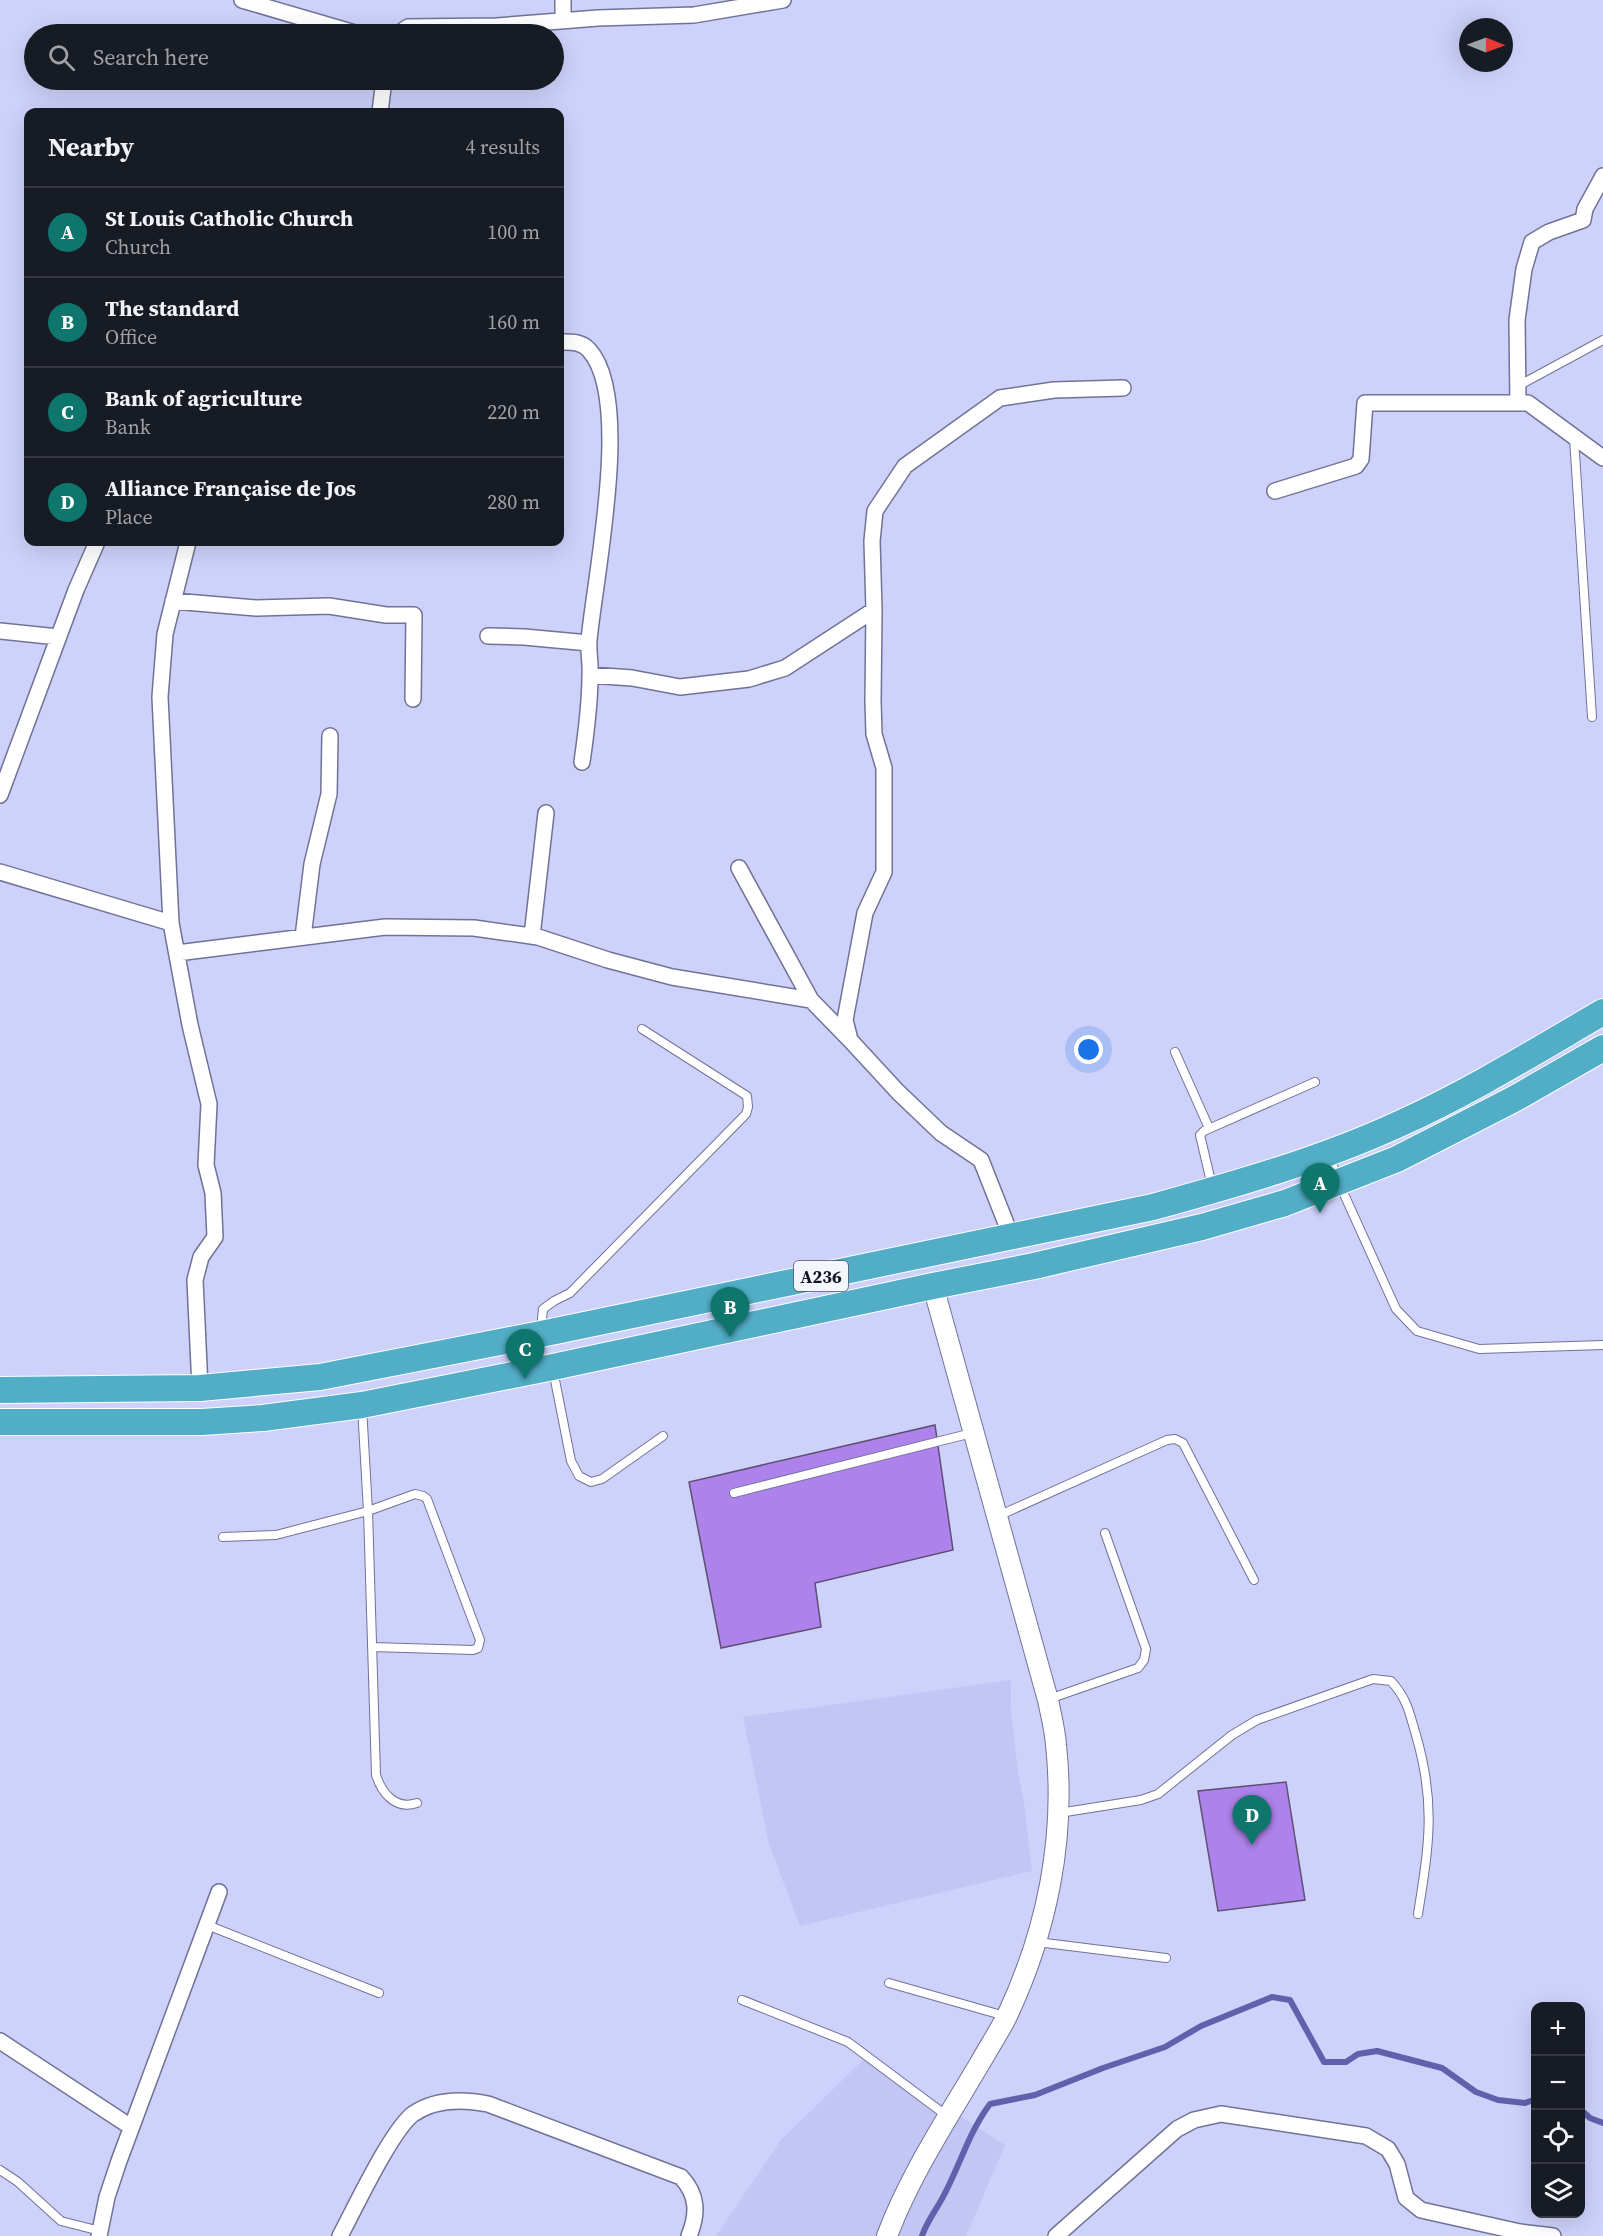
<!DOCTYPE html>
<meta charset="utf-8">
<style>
:root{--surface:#171b24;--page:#20242c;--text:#f1f3f6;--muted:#9ea1a6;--line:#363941;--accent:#0f766e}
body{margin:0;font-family:"Source Serif 4",serif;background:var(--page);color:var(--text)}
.controls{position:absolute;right:18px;bottom:18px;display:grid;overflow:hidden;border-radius:12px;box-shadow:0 6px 24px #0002}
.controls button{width:54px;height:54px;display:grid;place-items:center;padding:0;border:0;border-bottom:2px solid var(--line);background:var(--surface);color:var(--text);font:30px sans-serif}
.compass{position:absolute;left:1459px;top:18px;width:54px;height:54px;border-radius:50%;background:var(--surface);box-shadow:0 6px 24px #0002;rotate:91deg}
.you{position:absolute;left:1089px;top:1050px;width:21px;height:21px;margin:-15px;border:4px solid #fff;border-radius:50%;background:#1a73e8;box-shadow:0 0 0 9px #1a73e833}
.badge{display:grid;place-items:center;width:39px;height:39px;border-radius:50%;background:var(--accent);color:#fff;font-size:20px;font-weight:700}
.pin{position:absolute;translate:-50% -50px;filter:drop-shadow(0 2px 3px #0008)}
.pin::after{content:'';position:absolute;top:32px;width:21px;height:18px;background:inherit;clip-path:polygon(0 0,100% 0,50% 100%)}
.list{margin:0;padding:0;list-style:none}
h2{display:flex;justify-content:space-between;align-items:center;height:78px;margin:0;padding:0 24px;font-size:26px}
h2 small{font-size:20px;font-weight:400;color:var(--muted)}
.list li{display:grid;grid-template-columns:39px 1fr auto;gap:18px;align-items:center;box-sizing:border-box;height:90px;padding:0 24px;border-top:2px solid var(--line)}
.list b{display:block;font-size:22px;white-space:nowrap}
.list p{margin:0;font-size:20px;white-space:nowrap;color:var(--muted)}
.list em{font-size:20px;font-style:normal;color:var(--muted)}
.icon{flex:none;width:33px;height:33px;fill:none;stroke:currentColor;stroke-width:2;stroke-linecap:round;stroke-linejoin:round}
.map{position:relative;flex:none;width:1603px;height:2236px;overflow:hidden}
.search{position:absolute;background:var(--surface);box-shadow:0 6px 24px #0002;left:24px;top:24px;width:540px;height:66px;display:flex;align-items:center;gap:15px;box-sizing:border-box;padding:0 21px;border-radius:33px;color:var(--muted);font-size:22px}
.panel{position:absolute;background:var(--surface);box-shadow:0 6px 24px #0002;left:24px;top:108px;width:540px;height:438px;border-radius:12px}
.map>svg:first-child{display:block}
.built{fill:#c3c6f5}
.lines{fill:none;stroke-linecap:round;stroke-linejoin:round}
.stream{stroke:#6060ad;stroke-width:6}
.building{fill:#ad82ea;stroke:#5d5072;stroke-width:1.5}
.service-casing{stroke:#707397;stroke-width:10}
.minor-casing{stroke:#707397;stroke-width:18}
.tertiary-casing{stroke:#707397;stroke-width:22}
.trunk-casing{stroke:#fff;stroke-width:28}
.service{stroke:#fff;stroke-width:8}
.minor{stroke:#fff;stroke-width:15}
.tertiary{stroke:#fff;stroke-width:20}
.trunk{stroke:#52aec7;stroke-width:26}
.labels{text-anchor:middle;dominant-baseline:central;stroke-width:4.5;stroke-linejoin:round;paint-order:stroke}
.shield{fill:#f4f5fd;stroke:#565763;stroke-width:1.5}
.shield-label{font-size:18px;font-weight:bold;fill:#131321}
</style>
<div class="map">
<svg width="1603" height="2236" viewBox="0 0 1603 2236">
<rect width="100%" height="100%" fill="#ced1f9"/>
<!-- built -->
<path class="built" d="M1011 1680V1711L1018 1772 1024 1803 1032 1871 800 1926 769 1844 743 1717Z
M867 2056 1005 2145 966 2236H716L781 2140Z"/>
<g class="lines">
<!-- stream -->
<path class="stream" d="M1580 2109 1590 2118 1603 2123
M922 2236C927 2221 937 2209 944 2195 960 2165 969 2132 990 2104L1035 2095 1103 2068 1165 2047 1201 2026 1272 1997 1290 2000 1324 2062H1346L1358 2054 1377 2051 1442 2068 1476 2092 1498 2100 1525 2103 1536 2099"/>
</g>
<!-- building -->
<path class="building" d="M935 1425 953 1550 815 1583 821 1627 721 1648 689 1482Z
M1286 1782 1305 1900 1218 1911 1198 1791Z"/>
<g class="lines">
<!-- service casing -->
<g class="service-casing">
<path id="service" d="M1518 386 1603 340
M1574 438 1592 717
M1175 1052 1209 1128
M1330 1157 1339 1183 1396 1309 1417 1331 1479 1349 1603 1345
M1212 1186 1200 1135 1204 1131 1315 1082
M541 1329 543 1309 554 1301 570 1293 746 1114 748 1107 747 1096 642 1029
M553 1370 571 1461 579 1476 591 1482 602 1479 663 1436
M362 1407 368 1511 415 1494 423 1496 427 1499 480 1640 478 1648 473 1650 372 1647
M734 1493 972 1433
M998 1516 1167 1440 1175 1439 1183 1443 1254 1580
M223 1537 276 1535 368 1511 376 1775C382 1794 396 1810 417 1803
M1049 1699 1138 1668 1144 1660 1146 1649 1105 1533
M1059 1813 1141 1800 1158 1794 1232 1735 1257 1720 1373 1679 1391 1681C1408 1700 1409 1712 1416 1735 1436 1804 1429 1845 1418 1914
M207 1925 379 1993
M1037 1942 1166 1958
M889 1983 1005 2016
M742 2000 848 2042 947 2116
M0 2170 18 2182 61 2221 100 2231"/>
</g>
<!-- minor casing -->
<g class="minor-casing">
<path id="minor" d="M242 0 358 34
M563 20V0
M398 34 408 27 497 26 598 18 694 15 783 0
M380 112 384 80
M560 342C570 342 581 341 589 350 633 398 595 576 589 640 588 652 591 664 590 676 590 705 586 734 582 762
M1518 403 1517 320 1524 269 1532 242 1549 232 1583 220 1585 209 1603 176
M1275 491 1356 466 1361 459 1365 403H1528L1603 458
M188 542 165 634 160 697 171 923 190 1025 209 1104 206 1165 213 1193 215 1237 201 1257 195 1280 200 1388
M173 601 256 608 329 606 386 615H414L413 699
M0 631 58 637
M488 636 524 637 589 643
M590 675 632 678 680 687 749 679 785 668 874 610
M0 795 76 590 97 542
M739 868 811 1000 850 1040
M0 872 171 923
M532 936 546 813
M303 937 312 864 329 794 330 736
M177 953 385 927 474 928 538 937 608 960 672 977 811 1000
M1011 1236 981 1160 941 1133 898 1092 850 1040 845 1020 865 913 884 872V768L874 734 873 701 874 610 872 541 875 511 905 466 1000 398 1054 390 1123 388
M0 2041 131 2127
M99 2236 107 2197 119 2161 219 1892
M340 2236C355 2208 391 2131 413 2114 436 2098 463 2099 488 2104L681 2177C698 2195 698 2214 689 2236
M1056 2236 1177 2129 1194 2120 1221 2114 1366 2136 1388 2149 1397 2164 1406 2198 1421 2210 1520 2232 1553 2236"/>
</g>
<!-- tertiary casing -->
<g class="tertiary-casing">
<path id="tertiary" d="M887 2236C910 2175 947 2119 980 2063 989 2047 999 2032 1007 2016 1047 1931 1066 1838 1056 1745 1055 1730 1051 1715 1048 1700L933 1286"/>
</g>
<!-- trunk casing -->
<g class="trunk-casing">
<path id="trunk" d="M0 1390 200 1388 320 1377 541 1334 1153 1207C1236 1184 1321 1160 1399 1124 1470 1092 1536 1051 1603 1012
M0 1422H202L263 1418 362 1405 553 1367 933 1286 1034 1266 1202 1227 1285 1203 1397 1159 1514 1099 1603 1048"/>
</g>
<!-- service -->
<use href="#service" class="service"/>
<!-- minor -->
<use href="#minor" class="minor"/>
<!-- tertiary -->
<use href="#tertiary" class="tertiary"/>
<!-- trunk -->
<use href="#trunk" class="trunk"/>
</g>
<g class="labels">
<!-- shield labels -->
<rect class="shield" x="794" y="1261" width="54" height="30" rx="4.5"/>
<g class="shield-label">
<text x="821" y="1276">A236</text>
</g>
</g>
</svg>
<div class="controls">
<button>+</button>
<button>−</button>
<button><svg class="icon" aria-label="locate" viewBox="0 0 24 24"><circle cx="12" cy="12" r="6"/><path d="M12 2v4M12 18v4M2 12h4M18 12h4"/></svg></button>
<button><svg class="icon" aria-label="layers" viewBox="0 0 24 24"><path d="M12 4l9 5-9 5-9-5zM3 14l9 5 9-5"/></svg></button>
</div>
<svg class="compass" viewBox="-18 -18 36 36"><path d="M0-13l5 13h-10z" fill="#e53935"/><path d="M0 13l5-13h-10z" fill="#9ea1a6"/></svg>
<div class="you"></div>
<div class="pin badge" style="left:1320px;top:1213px">A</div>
<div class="pin badge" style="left:730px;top:1337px">B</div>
<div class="pin badge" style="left:525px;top:1379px">C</div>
<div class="pin badge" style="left:1252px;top:1845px">D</div>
<div class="search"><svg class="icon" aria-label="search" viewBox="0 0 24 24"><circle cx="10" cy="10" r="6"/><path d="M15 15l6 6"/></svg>Search here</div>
<section class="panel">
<h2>Nearby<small>4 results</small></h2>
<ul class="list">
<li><span class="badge">A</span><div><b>St Louis Catholic Church</b><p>Church</p></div><em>100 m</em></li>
<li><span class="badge">B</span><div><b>The standard</b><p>Office</p></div><em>160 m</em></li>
<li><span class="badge">C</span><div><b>Bank of agriculture</b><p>Bank</p></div><em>220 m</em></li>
<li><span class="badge">D</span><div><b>Alliance Française de Jos</b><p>Place</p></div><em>280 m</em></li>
</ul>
</section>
</div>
